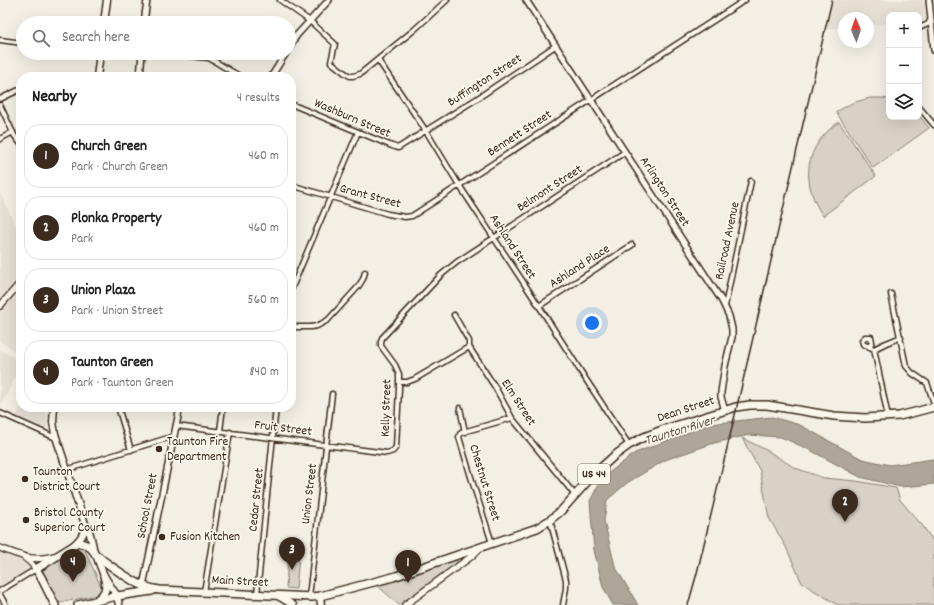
<!DOCTYPE html>
<meta charset="utf-8">
<style>
:root{--surface:#fff;--page:#f6f6f6;--text:#202124;--muted:#757577;--line:#e0e0e0;--accent:#3b2a1e}
body{margin:0;font-family:Dekko,sans-serif;background:var(--page);color:var(--text)}
.controls{position:absolute;right:12px;top:12px;display:grid;overflow:hidden;border-radius:8px;box-shadow:0 4px 16px #0002}
.controls button{width:36px;height:36px;display:grid;place-items:center;padding:0;border:0;border-bottom:1px solid var(--line);background:var(--surface);color:var(--text);font:20px sans-serif}
.compass{position:absolute;left:838px;top:12px;width:36px;height:36px;border-radius:50%;background:var(--surface);box-shadow:0 4px 16px #0002;rotate:358deg}
.you{position:absolute;left:592px;top:323px;width:14px;height:14px;margin:-10px;border:3px solid #fff;border-radius:50%;background:#1a73e8;box-shadow:0 0 0 6px #1a73e833}
.badge{display:grid;place-items:center;width:26px;height:26px;border-radius:50%;background:var(--accent);color:#fff;font-size:13px;font-weight:700}
.pin{position:absolute;translate:-50% -33px;filter:drop-shadow(0 1px 2px #0008)}
.pin::after{content:'';position:absolute;top:21px;width:14px;height:12px;background:inherit;clip-path:polygon(0 0,100% 0,50% 100%)}
.list{margin:0;padding:0;list-style:none}
h2{display:flex;justify-content:space-between;align-items:center;height:52px;margin:0;padding:0 16px;font-size:17px}
h2 small{font-size:13px;font-weight:400;color:var(--muted)}
.list li{display:grid;grid-template-columns:26px 1fr auto;gap:12px;align-items:center;box-sizing:border-box;height:64px;margin:0 8px 8px;padding:0 8px;border:1px solid var(--line);border-radius:16px}
.list b{display:block;font-size:15px;white-space:nowrap}
.list p{margin:0;font-size:13px;white-space:nowrap;color:var(--muted)}
.list em{font-size:13px;font-style:normal;color:var(--muted)}
.icon{flex:none;width:22px;height:22px;fill:none;stroke:currentColor;stroke-width:2;stroke-linecap:round;stroke-linejoin:round}
.map{position:relative;flex:none;width:934px;height:605px;overflow:hidden}
.search{position:absolute;background:var(--surface);box-shadow:0 4px 16px #0002;left:16px;top:16px;width:280px;height:44px;display:flex;align-items:center;gap:10px;box-sizing:border-box;padding:0 14px;border-radius:22px;color:var(--muted);font-size:15px}
.panel{position:absolute;background:var(--surface);box-shadow:0 4px 16px #0002;left:16px;top:72px;width:280px;height:340px;border-radius:16px}
.map>svg:first-child{display:block}
.built{fill:#e5dfd4}
.green{fill:#d8d1c6;stroke:#8a7e72}
.water{fill:#afa69a;stroke:#817468}
.lines{fill:none;stroke-linecap:round;stroke-linejoin:round}
.minor-casing{stroke:#3b2a1e;stroke-width:7}
.tertiary-casing{stroke:#3b2a1e;stroke-width:8}
.secondary-casing{stroke:#3b2a1e;stroke-width:8}
.primary-casing{stroke:#3b2a1e;stroke-width:9}
.trunk-casing{stroke:#3b2a1e;stroke-width:10}
.minor{stroke:#fbf7ec;stroke-width:4}
.tertiary{stroke:#fbf7ec;stroke-width:5}
.secondary{stroke:#fbf7ec;stroke-width:5.5}
.primary{stroke:#fbf7ec;stroke-width:6}
.trunk{stroke:#fbf7ec;stroke-width:7}
.rail{stroke:#3b2a1e;stroke-width:1.5}
.poi-dot{fill:#3b2a1e;stroke:#fbf7ec;stroke-width:1.5}
.labels{text-anchor:middle;dominant-baseline:central;stroke-width:3.5;stroke-linejoin:round;paint-order:stroke}
.shield{fill:#fbf7ec;stroke:#75685c;stroke-width:1}
.shield-label{font-size:12px;font-weight:bold;fill:#3b2a1e}
.street-label{font-size:13px;fill:#3b2a1e;stroke:#fbf7ec}
.poi-label{font-size:13px;fill:#3b2a1e;stroke:#fbf7ec;text-anchor:start}
.water-label{font-size:14px;font-style:italic;fill:#645549;stroke:#fbf7ec}
</style>
<div class="map">
<svg width="934" height="605" viewBox="0 0 934 605">
<rect width="100%" height="100%" fill="#f3efe4"/>
<filter id="ink" filterUnits="userSpaceOnUse"><feTurbulence type="fractalNoise" baseFrequency=".025" numOctaves="2"/><feDisplacementMap in="SourceGraphic" scale="8" xChannelSelector="R" yChannelSelector="G"/><feConvolveMatrix kernelMatrix="1 2 1 2 8 2 1 2 1" color-interpolation-filters="sRGB"/></filter>
<g filter="url(#ink)">
<!-- built -->
<path class="built" d="M833 0H924L926 21H919V15H889V24L868 25V18H844V27L826 29Z
M0 193 21 236V274L0 298Z
M21 290V346L18 353 0 341V313Z
M0 350 21 361V365L0 408Z
M21 406V407H47V428L46 429 16 416Z
M0 552 24 562 31 567 0 586Z"/>
<!-- green -->
<path class="green" d="M870 98H881L889 99V117H919V116L922 119 929 128 873 168 836 112 852 103Z
M839 122 876 176 823 216C800 182 804 146 839 122Z
M742 438 768 451 795 468 824 478 856 481 896 488 900 500 922 525 934 542V605H838L802 583 786 547 769 518 760 471Z
M81 547 84 548 103 591 101 594 59 603 57 601 43 573V570L44 568Z
M288 556 299 557 296 589 286 588Z
M454 559 457 561V563L400 605H399L378 586 405 578Z"/>
<!-- water -->
<path class="water" d="M772 417 800 425 862 459 890 465 934 459V484L901 487 860 477 810 450 781 437 749 435 714 443 665 460 627 483 607 500 604 521 615 566 638 605H613L603 587 594 550 590 501 602 478 635 453 710 424Z"/>
<g class="lines">
<!-- minor casing -->
<g class="minor-casing">
<path id="minor" d="M280 0 310 21 335 44 331 62 345 73 350 76H353L360 74 414 30 447 0
M919 28 928 24 931 19
M0 40 23 43
M164 53 209 58 241 77
M378 60 426 131 459 185 539 306 583 375 629 445
M0 99 21 89
M291 104 392 146 398 148 478 98 555 46
M0 105 14 135 21 144
M919 107 934 125
M0 139 13 132
M291 185 388 214 405 217 412 216 745 0
M291 290 358 132
M891 294 906 366 912 373 927 383 934 403
M539 306 632 245
M725 306 751 181
M454 315 469 341V347L495 387 512 418 575 495
M291 327H311L317 326 328 320 358 287 363 279 365 272
M869 347 872 342 871 337H865L862 340 863 344 874 349
M874 349 888 417
M874 349 884 344 901 337
M399 382H407L415 379 469 347
M118 407 131 450
M460 408 465 432
M0 413 56 438
M176 426 387 453 393 451 396 447 399 389V374L395 365 381 346V342L382 338 441 275 457 262 625 152
M220 431 223 407
M66 470 174 436
M550 520 566 580V588L563 605
M492 543 474 487 459 437 460 434 463 432 512 418
M0 591 36 569
M204 592 230 432
M257 594 276 407
M0 595 6 605
M309 597 332 394"/>
</g>
<!-- tertiary casing -->
<g class="tertiary-casing">
<path id="tertiary" d="M526 0 722 301 729 316 732 329V337L725 366 721 392V397L725 411
M929 0 934 50
M144 23 147 0
M289 48 297 35 329 0
M140 77 142 53
M271 77 286 53
M143 586 180 407"/>
</g>
<!-- secondary casing -->
<g class="secondary-casing">
<path id="secondary" d="M0 306 21 282
M0 548C22 556 31 562 55 556
M25 558 30 562 36 569
M405 605 472 556 480 548"/>
</g>
<!-- primary casing -->
<g class="primary-casing">
<path id="primary" d="M104 23 107 0
M97 77 100 53
M54 407 53 422 55 434 85 524 90 534 94 552
M74 545C81 538 85 534 85 524
M96 555 104 576 117 596 119 605
M278 596 293 605
M320 596 321 605"/>
</g>
<!-- trunk casing -->
<g class="trunk-casing">
<path id="trunk" d="M98 599C107 593 107 585 104 576
M55 605 41 577 36 569 78 543C84 543 90 546 94 552 97 556 93 553 98 556 103 561 110 565 115 569 130 579 142 588 160 590L312 597 320 596 393 577 537 528 550 520 561 511 594 474 614 456 629 445 644 437 665 429 736 407 750 405H767L834 416 865 418 899 416 915 412 934 407
M78 605 117 596 152 591"/>
</g>
<!-- minor -->
<use href="#minor" class="minor"/>
<!-- tertiary -->
<use href="#tertiary" class="tertiary"/>
<!-- secondary -->
<use href="#secondary" class="secondary"/>
<!-- primary -->
<use href="#primary" class="primary"/>
<!-- trunk -->
<use href="#trunk" class="trunk"/>
<!-- rail -->
<path class="rail" d="M688 605 697 573 734 419 832 0"/>
</g>
</g>
<!-- markers -->
<g class="poi-dot">
<circle cx="159" cy="449" r="4"/>
<circle cx="25" cy="479" r="4"/>
<circle cx="26" cy="520" r="4"/>
<circle cx="162" cy="537" r="4"/>
</g>
<g class="labels">
<!-- shield labels -->
<rect class="shield" x="578" y="464" width="32" height="20" rx="3"/>
<g class="shield-label">
<text x="594" y="474">US 44</text>
</g>
<!-- street labels -->
<g class="street-label">
<text transform="translate(485 81) rotate(-33)">Buffington Street</text>
<text transform="translate(352 119) rotate(23)">Washburn Street</text>
<text transform="translate(520 134) rotate(-33)">Bennett Street</text>
<text transform="translate(550 189) rotate(-33)">Belmont Street</text>
<text transform="translate(664 192) rotate(57)">Arlington Street</text>
<text transform="translate(370 197) rotate(15)">Grant Street</text>
<text transform="translate(728 241) rotate(-78)">Railroad Avenue</text>
<text transform="translate(512 247) rotate(57)">Ashland Street</text>
<text transform="translate(580 267) rotate(-33)">Ashland Place</text>
<text transform="translate(518 403) rotate(57)">Elm Street</text>
<text transform="translate(387 408) rotate(-88)">Kelly Street</text>
<text transform="translate(686 410) rotate(-18)">Dean Street</text>
<text transform="translate(283 429) rotate(7)">Fruit Street</text>
<text transform="translate(484 483) rotate(73)">Chestnut Street</text>
<text transform="translate(310 494) rotate(-83)">Union Street</text>
<text transform="translate(257 500) rotate(-84)">Cedar Street</text>
<text transform="translate(148 506) rotate(-79)">School Street</text>
<text transform="translate(240 582) rotate(3)">Main Street</text>
</g>
<!-- poi labels -->
<g class="poi-label">
<text x="167" y="442">Taunton Fire<tspan x="167" dy="15">Department</tspan></text>
<text x="33" y="472">Taunton<tspan x="33" dy="15">District Court</tspan></text>
<text x="34" y="513">Bristol County<tspan x="34" dy="15">Superior Court</tspan></text>
<text x="170" y="537">Fusion Kitchen</text>
</g>
<!-- water labels -->
<g class="water-label">
<text transform="translate(680 431) rotate(-17)">Taunton River</text>
</g>
</g>
</svg>
<div class="controls">
<button>+</button>
<button>−</button>
<button><svg class="icon" aria-label="layers" viewBox="0 0 24 24"><path d="M12 4l9 5-9 5-9-5zM3 14l9 5 9-5"/></svg></button>
</div>
<svg class="compass" viewBox="-18 -18 36 36"><path d="M0-13l5 13h-10z" fill="#e53935"/><path d="M0 13l5-13h-10z" fill="#757577"/></svg>
<div class="you"></div>
<div class="pin badge" style="left:408px;top:583px">1</div>
<div class="pin badge" style="left:845px;top:522px">2</div>
<div class="pin badge" style="left:292px;top:570px">3</div>
<div class="pin badge" style="left:73px;top:582px">4</div>
<div class="search"><svg class="icon" aria-label="search" viewBox="0 0 24 24"><circle cx="10" cy="10" r="6"/><path d="M15 15l6 6"/></svg>Search here</div>
<section class="panel">
<h2>Nearby<small>4 results</small></h2>
<ul class="list">
<li><span class="badge">1</span><div><b>Church Green</b><p>Park · Church Green</p></div><em>460 m</em></li>
<li><span class="badge">2</span><div><b>Plonka Property</b><p>Park</p></div><em>460 m</em></li>
<li><span class="badge">3</span><div><b>Union Plaza</b><p>Park · Union Street</p></div><em>560 m</em></li>
<li><span class="badge">4</span><div><b>Taunton Green</b><p>Park · Taunton Green</p></div><em>840 m</em></li>
</ul>
</section>
</div>
